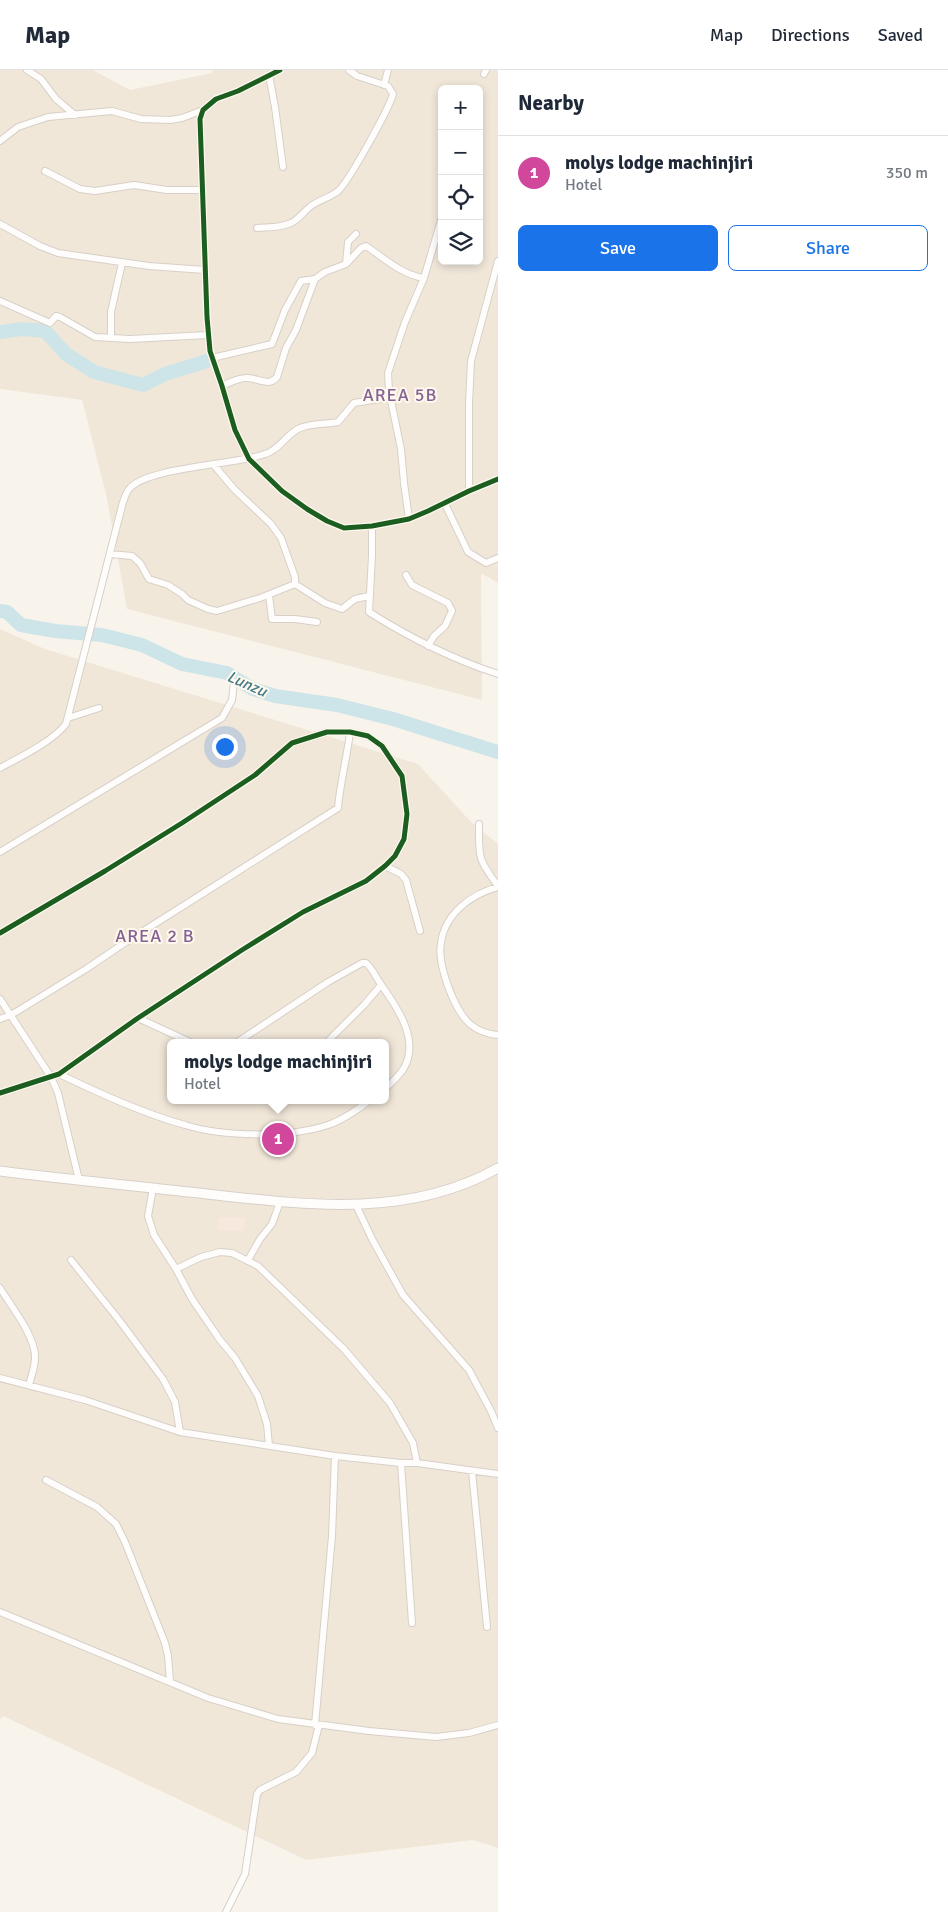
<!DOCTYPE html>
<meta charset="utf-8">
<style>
:root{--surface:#fff;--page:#f6f6f7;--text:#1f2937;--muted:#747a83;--line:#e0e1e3;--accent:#1a73e8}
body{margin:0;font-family:Signika,sans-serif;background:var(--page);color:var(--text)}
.controls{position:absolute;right:15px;top:15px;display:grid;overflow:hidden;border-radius:8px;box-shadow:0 2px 8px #0003}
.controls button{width:45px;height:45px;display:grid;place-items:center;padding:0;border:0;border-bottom:1px solid var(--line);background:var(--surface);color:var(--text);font:25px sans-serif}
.you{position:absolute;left:224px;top:676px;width:18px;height:18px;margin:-12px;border:4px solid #fff;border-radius:50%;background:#1a73e8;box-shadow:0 0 0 8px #1a73e833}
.badge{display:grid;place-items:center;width:32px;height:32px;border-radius:50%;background:var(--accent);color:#fff;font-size:16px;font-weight:700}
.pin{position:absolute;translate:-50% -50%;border:2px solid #fff;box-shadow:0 1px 5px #0006}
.popup{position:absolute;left:167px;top:969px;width:222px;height:65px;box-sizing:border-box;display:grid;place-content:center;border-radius:8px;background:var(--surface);filter:drop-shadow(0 1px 4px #0005);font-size:16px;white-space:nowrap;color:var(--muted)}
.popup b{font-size:19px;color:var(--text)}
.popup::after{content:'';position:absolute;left:50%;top:100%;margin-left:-10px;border:10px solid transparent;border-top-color:var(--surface)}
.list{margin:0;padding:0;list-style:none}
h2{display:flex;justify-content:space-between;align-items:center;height:65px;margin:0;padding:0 20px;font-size:21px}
h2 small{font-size:16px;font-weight:400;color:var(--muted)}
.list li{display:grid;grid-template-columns:32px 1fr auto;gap:15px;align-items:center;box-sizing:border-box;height:75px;padding:0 20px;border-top:1px solid var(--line)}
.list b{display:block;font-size:19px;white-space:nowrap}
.list p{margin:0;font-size:16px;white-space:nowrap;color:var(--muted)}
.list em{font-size:16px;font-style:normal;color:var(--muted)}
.actions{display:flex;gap:10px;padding:15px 20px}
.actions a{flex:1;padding:11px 0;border:1px solid var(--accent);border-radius:8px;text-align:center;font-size:18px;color:var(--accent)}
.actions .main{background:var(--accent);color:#fff}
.icon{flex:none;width:28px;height:28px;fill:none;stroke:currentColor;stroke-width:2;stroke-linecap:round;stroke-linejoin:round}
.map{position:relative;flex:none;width:498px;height:1842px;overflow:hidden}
header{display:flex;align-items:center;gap:30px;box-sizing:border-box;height:70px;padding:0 25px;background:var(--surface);border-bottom:1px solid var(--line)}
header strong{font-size:24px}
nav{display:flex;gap:28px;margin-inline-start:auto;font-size:18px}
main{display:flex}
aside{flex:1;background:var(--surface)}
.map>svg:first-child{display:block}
.residential{fill:#f1e7d9;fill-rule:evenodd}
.commercial{fill:#f8e9df}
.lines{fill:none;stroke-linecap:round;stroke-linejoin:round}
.river{stroke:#cde5e8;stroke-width:14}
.street-casing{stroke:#d6d0c8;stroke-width:8}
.secondary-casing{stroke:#d7d0c8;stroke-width:11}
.street{stroke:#fefdfc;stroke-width:6}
.secondary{stroke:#fefdfc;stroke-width:9}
.cycleway-casing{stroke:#fff9ed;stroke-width:8}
.cycleway{stroke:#1b5e20;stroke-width:5}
.labels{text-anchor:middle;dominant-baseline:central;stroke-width:4;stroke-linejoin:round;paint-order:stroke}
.water-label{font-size:16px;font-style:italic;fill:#437b8b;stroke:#fff9ed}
.quarter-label{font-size:18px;letter-spacing:1px;fill:#856293;stroke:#fff9ed}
</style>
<header>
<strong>Map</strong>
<nav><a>Map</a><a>Directions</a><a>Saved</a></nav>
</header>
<main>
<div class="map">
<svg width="498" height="1842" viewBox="0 0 498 1842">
<rect width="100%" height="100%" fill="#f8f4ec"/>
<!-- residential -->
<path class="residential" d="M0 0H93L130 20 212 3 213 0H498V513L481 503 482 630 127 539 106 424 82 330 0 319ZM442 19H479V191H442Z
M0 559 45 579 418 694 472 753 498 774V1778L473 1770 306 1790 3 1646 0 1650ZM170 973H386V1030H170Z"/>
<!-- commercial -->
<path class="commercial" d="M219 1147 245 1148 244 1161 218 1160Z"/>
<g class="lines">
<!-- river -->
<path class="river" d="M0 262 22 259 45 261 66 284 94 302 143 315 165 304 207 291
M0 541 7 542 21 555 55 561 102 565 142 575 182 594 227 603 253 619 275 626 337 635 393 649 498 682"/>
<!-- street casing -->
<g class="street-casing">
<path id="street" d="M27 0 41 9 56 29 75 45
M280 0 238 21 216 29 203 40 200 49 207 247 210 281 222 316 235 360 249 389 282 421 307 439 327 451 344 458 372 456 409 449 428 441 469 421 498 409
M484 4 486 0
M269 5 275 37 283 97
M384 15 388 0
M0 71 18 57 48 47 112 41 141 49 170 50 182 48 203 40
M45 101 80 119 95 121 134 115 167 120H202
M0 154 40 176 58 183 149 196 205 200
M257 158C268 157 281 158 291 153 300 149 305 139 314 134 322 129 331 127 338 121 348 113 390 37 393 24L388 16 357 6 349 0
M346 194 361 178 366 176C384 188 402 205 424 208
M0 231 50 253 56 246 60 247 95 267 130 269 208 265
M111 268V242L122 193
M212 288 272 274 285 240 301 211 315 209 325 202 346 194 348 172 356 164
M222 316C229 313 238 308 246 308 257 307 268 318 277 307L286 278 296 260 315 209
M213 394 234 419 271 454 281 468 295 507V514L325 533 342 539 355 529 369 526
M469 421V334L471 291 498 191
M445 434 468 482 486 493 498 488
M409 449 404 413 401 379 389 321 388 303 405 252 424 208 442 147
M372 456V486L369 542C410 568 452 589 498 604
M110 484 132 486 140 493 149 509 168 515 182 524 188 530 208 539 217 541 260 528 295 514
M406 505 412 515 448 533 452 541 445 556 434 566 428 576
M269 525 272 549H295L317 552
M68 648 99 638
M0 698C20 687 52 672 66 654L123 432C125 427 126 422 130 418 149 397 235 395 265 384 279 380 285 366 298 359 311 352 325 355 338 352L354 333 391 327
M479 754C479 787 477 788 498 816
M0 782 222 648 232 630 234 612
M385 796 401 804 406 810 420 861
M498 817C472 824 445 843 441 873 437 894 454 940 470 954 478 961 488 964 498 965
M0 863 105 801 182 753 255 705 292 673 327 662H350L368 666 382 676 402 706 407 744 404 769 395 786 385 796 366 811 303 842 242 880 138 948 59 1004 0 1023
M0 929 51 1007 58 1023 79 1110
M138 948 192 973
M0 949 11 945 86 899 126 872 338 738C340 713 347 688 350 662
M236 973 328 912 362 893H366C373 899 376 908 382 916 397 937 420 970 404 998 400 1005 392 1012 386 1018
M326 973 364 935 381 915
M59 1004C99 1023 142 1043 185 1055 224 1067 289 1068 328 1055 343 1050 357 1040 370 1030
M153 1118 148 1146 154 1165 176 1199 192 1229 220 1270 235 1288 258 1326 267 1354 269 1376
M356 1135 372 1169 403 1225 469 1300 491 1341 498 1358
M71 1190 119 1250 163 1309 175 1332 180 1362
M248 1190 260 1169 272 1154 280 1132
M176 1199 201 1187 220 1182 232 1183 258 1196 344 1279 390 1333 413 1373 417 1393
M0 1218C11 1236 36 1267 35 1288 35 1297 31 1307 29 1315
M0 1308 85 1330 180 1362 335 1386 401 1393H417L498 1404
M401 1393 412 1553
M472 1401 487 1557
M46 1410 97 1437 116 1454 125 1472 165 1573 168 1586 170 1611
M0 1542 208 1628 278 1649 369 1661 436 1667 469 1663 498 1655
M315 1655 332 1466 335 1386
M226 1842 245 1804 257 1724 260 1720 296 1702 312 1683 319 1655"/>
</g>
<!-- secondary casing -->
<g class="secondary-casing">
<path id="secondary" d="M0 1101C63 1109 126 1115 189 1122 293 1133 403 1152 498 1098"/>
</g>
<!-- street -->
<use href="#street" class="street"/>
<!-- secondary -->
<use href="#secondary" class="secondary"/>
<!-- cycleway casing -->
<g class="cycleway-casing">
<path id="cycleway" d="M280 0 238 21 216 29 203 40 200 49 207 247 210 281 222 316 235 360 249 389 282 421 307 439 327 451 344 458 372 456 409 449 428 441 469 421 498 409
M0 863 105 801 182 753 255 705 292 673 327 662H350L368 666 382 676 402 706 407 744 404 769 395 786 385 796 366 811 303 842 242 880 138 948 59 1004 0 1023"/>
</g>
<!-- cycleway -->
<use href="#cycleway" class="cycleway"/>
</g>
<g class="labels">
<!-- water labels -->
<g class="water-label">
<text transform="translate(247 614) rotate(24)">Lunzu</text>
</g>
<!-- quarter labels -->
<g class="quarter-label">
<text x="400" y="325">AREA 5B</text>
<text x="155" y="866">AREA 2 B</text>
</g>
</g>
</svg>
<div class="controls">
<button>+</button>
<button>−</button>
<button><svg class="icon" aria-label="locate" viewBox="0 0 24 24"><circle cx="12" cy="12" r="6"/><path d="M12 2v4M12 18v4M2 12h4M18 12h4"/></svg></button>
<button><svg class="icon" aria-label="layers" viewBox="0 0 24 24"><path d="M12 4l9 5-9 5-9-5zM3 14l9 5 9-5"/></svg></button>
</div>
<div class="you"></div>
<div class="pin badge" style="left:278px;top:1069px;background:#d1479c">1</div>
<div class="popup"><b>molys lodge machinjiri</b>Hotel</div>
</div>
<aside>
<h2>Nearby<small></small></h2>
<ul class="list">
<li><span class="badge" style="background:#d1479c">1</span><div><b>molys lodge machinjiri</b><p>Hotel</p></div><em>350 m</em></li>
</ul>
<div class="actions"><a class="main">Save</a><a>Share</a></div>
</aside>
</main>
